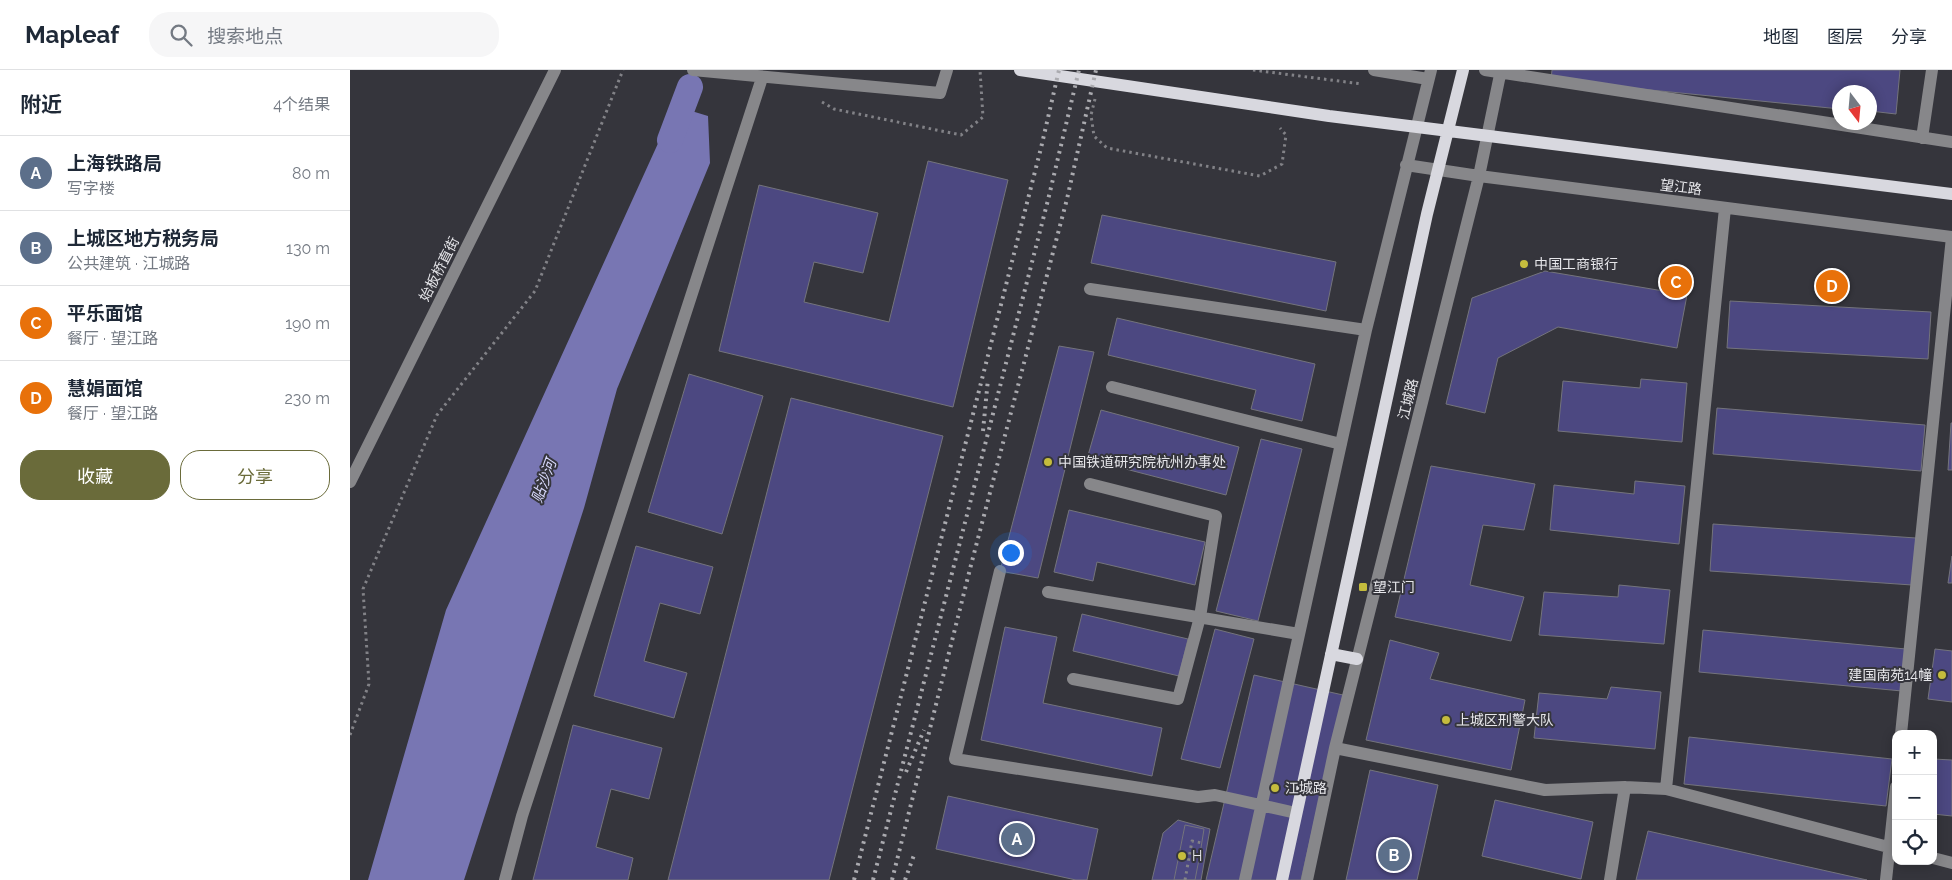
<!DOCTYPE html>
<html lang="zh">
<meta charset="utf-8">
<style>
:root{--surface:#fff;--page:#f6f6f7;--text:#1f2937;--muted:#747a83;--line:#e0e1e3;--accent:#6a6b3a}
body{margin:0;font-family:Raleway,"Noto Sans SC",sans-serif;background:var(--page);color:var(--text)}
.controls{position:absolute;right:15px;bottom:15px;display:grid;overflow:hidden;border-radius:10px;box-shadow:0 2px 12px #0003}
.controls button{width:45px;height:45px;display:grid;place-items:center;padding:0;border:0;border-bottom:1px solid var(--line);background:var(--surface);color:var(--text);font:25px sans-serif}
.compass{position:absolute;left:1482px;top:15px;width:45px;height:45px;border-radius:50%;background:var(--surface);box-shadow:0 2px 12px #0003;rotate:164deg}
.you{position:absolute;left:660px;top:482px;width:18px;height:18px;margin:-12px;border:4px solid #fff;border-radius:50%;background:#1a73e8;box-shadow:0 0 0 8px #1a73e833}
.badge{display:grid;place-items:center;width:32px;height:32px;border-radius:50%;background:var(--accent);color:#fff;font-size:16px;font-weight:700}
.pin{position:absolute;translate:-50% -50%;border:2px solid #fff;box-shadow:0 1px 5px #0006}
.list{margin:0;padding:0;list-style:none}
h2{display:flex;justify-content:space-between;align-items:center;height:65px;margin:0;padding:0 20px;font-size:21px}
h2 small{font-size:16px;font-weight:400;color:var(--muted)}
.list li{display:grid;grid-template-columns:32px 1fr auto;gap:15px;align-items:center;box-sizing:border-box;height:75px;padding:0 20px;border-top:1px solid var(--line)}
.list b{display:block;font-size:19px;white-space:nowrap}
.list p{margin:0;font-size:16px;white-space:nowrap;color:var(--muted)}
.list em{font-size:16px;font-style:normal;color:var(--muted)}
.actions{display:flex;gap:10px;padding:15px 20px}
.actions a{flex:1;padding:11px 0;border:1px solid var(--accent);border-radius:20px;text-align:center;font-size:18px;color:var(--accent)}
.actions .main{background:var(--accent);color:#fff}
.icon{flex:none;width:28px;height:28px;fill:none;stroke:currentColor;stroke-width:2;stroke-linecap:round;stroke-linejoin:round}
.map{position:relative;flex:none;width:1602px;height:810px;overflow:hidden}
header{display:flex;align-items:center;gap:30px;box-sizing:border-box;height:70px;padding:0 25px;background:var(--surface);border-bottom:1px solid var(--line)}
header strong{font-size:24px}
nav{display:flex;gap:28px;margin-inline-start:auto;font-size:18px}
.search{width:350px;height:45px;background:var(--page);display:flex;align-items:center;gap:12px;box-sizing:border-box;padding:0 18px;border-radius:20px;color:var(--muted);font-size:19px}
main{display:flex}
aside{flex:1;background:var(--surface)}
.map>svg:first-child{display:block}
.water{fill:#7876b3}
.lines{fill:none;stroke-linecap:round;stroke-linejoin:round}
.canal{stroke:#7876b3;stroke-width:26}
.building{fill:#4c4881;stroke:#74747c}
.path{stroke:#828287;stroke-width:3;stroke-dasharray:2.5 4;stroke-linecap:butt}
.minor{stroke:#87878a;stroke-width:12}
.major{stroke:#d8d8df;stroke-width:12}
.rail{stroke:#aaaaaf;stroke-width:4;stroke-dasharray:2.5 5;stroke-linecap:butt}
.poi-dot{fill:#c5bc3d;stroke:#35353c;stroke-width:2}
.labels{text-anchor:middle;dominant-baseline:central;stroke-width:4;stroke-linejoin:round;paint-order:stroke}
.street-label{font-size:14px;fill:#e6e6ea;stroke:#35353c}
.poi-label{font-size:14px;fill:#e6e6ea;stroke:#35353c;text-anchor:start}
.water-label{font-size:15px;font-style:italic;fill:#dadbfe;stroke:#35353c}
</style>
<header>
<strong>Mapleaf</strong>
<div class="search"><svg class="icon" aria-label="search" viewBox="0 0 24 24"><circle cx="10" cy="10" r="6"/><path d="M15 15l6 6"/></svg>搜索地点</div>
<nav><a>地图</a><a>图层</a><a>分享</a></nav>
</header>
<main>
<aside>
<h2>附近<small>4个结果</small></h2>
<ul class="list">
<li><span class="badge" style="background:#5c6f8a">A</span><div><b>上海铁路局</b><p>写字楼</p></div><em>80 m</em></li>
<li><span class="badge" style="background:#5c6f8a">B</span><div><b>上城区地方税务局</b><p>公共建筑 · 江城路</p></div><em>130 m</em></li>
<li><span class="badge" style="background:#e8710a">C</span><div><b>平乐面馆</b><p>餐厅 · 望江路</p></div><em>190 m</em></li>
<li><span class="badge" style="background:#e8710a">D</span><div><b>慧娟面馆</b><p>餐厅 · 望江路</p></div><em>230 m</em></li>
</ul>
<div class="actions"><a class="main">收藏</a><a>分享</a></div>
</aside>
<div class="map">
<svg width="1602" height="810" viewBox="0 0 1602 810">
<rect width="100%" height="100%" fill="#35353c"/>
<!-- water -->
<path class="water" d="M325 36 358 46 360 93 267 319 234 438 114 810H18L96 540Z"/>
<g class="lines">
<!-- canal -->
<path class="canal" d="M320 70 340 17"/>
</g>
<!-- building -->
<path class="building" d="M1202 0H1550L1546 44 1520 41V22H1490V39L1201 10Z
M578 91 658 110 603 337 369 281 409 115 528 143 513 203 464 192 454 232 539 252Z
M752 145 986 192 976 241 741 193Z
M1195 201 1337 225 1327 278 1208 257 1148 288 1135 343 1096 334 1122 228Z
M1380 231 1581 242 1578 289 1377 278Z
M767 248 965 294 952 351 901 339 906 320 758 285Z
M709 276 744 282 688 508 650 501Z
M339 304 413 326 372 464 298 442Z
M1291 309 1337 313 1332 372 1208 361 1213 311 1290 318Z
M441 328 593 366 479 810H318Z
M1367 338 1575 355 1571 401 1363 384Z
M751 340 889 377 876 425 737 389Z
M1601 353H1602V400H1598Z
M911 369 952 379 908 551 866 541Z
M1081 396 1185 414 1174 460 1133 455 1120 515 1174 527 1161 571 1045 547Z
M1285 411 1335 416 1329 474 1200 460 1204 415 1284 424Z
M719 440 855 472 845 515 747 492 743 511 704 502Z
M1363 454 1566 468 1562 515 1360 501Z
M286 476 363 497 350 544 310 533 294 591 337 603 324 648 244 626Z
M1602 486V513H1598Z
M1269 515 1320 520 1314 574 1189 565 1194 522 1268 527Z
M732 544 838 569 829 606 723 581Z
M655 557 707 567 693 633 812 658 802 706 631 670Z
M865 559 904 569 870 698 831 689Z
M1353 560 1556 579 1552 621 1349 602Z
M1040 570 1089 583 1080 609 1175 630 1161 700 1016 670Z
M1585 579 1602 581V632L1578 629Z
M904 605 993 625 951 810H856Z
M1261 617 1311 622 1305 679 1184 668 1189 623 1257 629Z
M223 655 312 678 299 729 261 719 246 777 283 788 278 810H183Z
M1339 667 1542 689 1536 736 1334 714Z
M1583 689 1602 690V746L1583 744Z
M1020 700 1088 715 1067 810H996Z
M598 726 748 759 737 810H726L586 779Z
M1145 730 1243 752 1231 809 1132 786Z
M828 750 860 759 851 810H802L813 763Z
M835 755 854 759 850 784 845 810H824Z
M1298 761 1517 810H1286Z"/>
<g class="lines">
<!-- path -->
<path class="path" d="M903 0 1012 14
M745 29 741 45 744 66 757 78 910 106 932 94 936 65 930 58
M472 32 484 39 611 65 633 47 630 0
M0 665 19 614 13 519 87 345 185 221 273 0
M835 810 842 771 852 773"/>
<!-- minor -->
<path class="minor" d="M343 0 590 23 597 0
M1024 0 1078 9
M1135 0 1602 72
M1572 68 1582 0
M1056 95 1129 106 1602 167
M740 219 1016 260
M762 317 991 374
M0 412 205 0
M650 501 605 689 848 727 865 725 946 743
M698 522 949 564
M723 609 828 629 850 547 866 446 740 414
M1551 664 1602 167
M985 678 1195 720 1275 717 1316 719 1546 779
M1316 719 1375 138
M1583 788 1602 793
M155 810 172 746 412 8
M895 810 1016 260 1081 0
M957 810 985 678 1129 106 1151 0
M1260 810 1275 717
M1536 810 1546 717"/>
<!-- major -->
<path class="major" d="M670 0 979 46 1602 124
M981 584 1007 589
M932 810 1077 144 1113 0"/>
<!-- rail -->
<path class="rail" d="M633 361 638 309
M556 702 574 660
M504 810 691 78 709 0
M523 810 698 130 729 0
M542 810 621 495 717 129 746 0
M555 810 564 785"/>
</g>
<!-- markers -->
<g class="poi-dot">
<circle cx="1174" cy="194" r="5"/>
<circle cx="698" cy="392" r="5"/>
<rect x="1008" y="512" width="10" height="10" rx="2.5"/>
<circle cx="1592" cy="605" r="5"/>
<circle cx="1096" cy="650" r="5"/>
<circle cx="925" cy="718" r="5"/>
<circle cx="832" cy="786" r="5"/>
</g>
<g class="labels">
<!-- street labels -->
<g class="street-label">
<text transform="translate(1331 117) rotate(7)">望江路</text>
<text transform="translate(89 199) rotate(-63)">始板桥直街</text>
<text transform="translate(1058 329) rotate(-76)">江城路</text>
</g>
<!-- poi labels -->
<g class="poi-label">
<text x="1184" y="194">中国工商银行</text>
<text x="708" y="392">中国铁道研究院杭州办事处</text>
<text x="1023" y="517">望江门</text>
<text x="1582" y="605" text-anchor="end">建国南苑14幢</text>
<text x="1106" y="650">上城区刑警大队</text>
<text x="935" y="718">江城路</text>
<text x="842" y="786">H</text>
</g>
<!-- water labels -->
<g class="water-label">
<text transform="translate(194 411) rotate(-70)">贴沙河</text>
</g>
</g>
</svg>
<div class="controls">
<button>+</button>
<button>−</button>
<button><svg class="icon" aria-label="locate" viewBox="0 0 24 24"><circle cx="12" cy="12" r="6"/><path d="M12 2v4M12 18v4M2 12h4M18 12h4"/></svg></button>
</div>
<svg class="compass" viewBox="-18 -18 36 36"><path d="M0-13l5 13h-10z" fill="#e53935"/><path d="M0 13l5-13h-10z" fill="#747a83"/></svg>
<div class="you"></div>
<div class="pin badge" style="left:667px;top:769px;background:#5c6f8a">A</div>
<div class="pin badge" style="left:1044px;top:785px;background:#5c6f8a">B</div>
<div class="pin badge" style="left:1326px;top:212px;background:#e8710a">C</div>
<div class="pin badge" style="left:1482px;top:216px;background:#e8710a">D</div>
</div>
</main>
